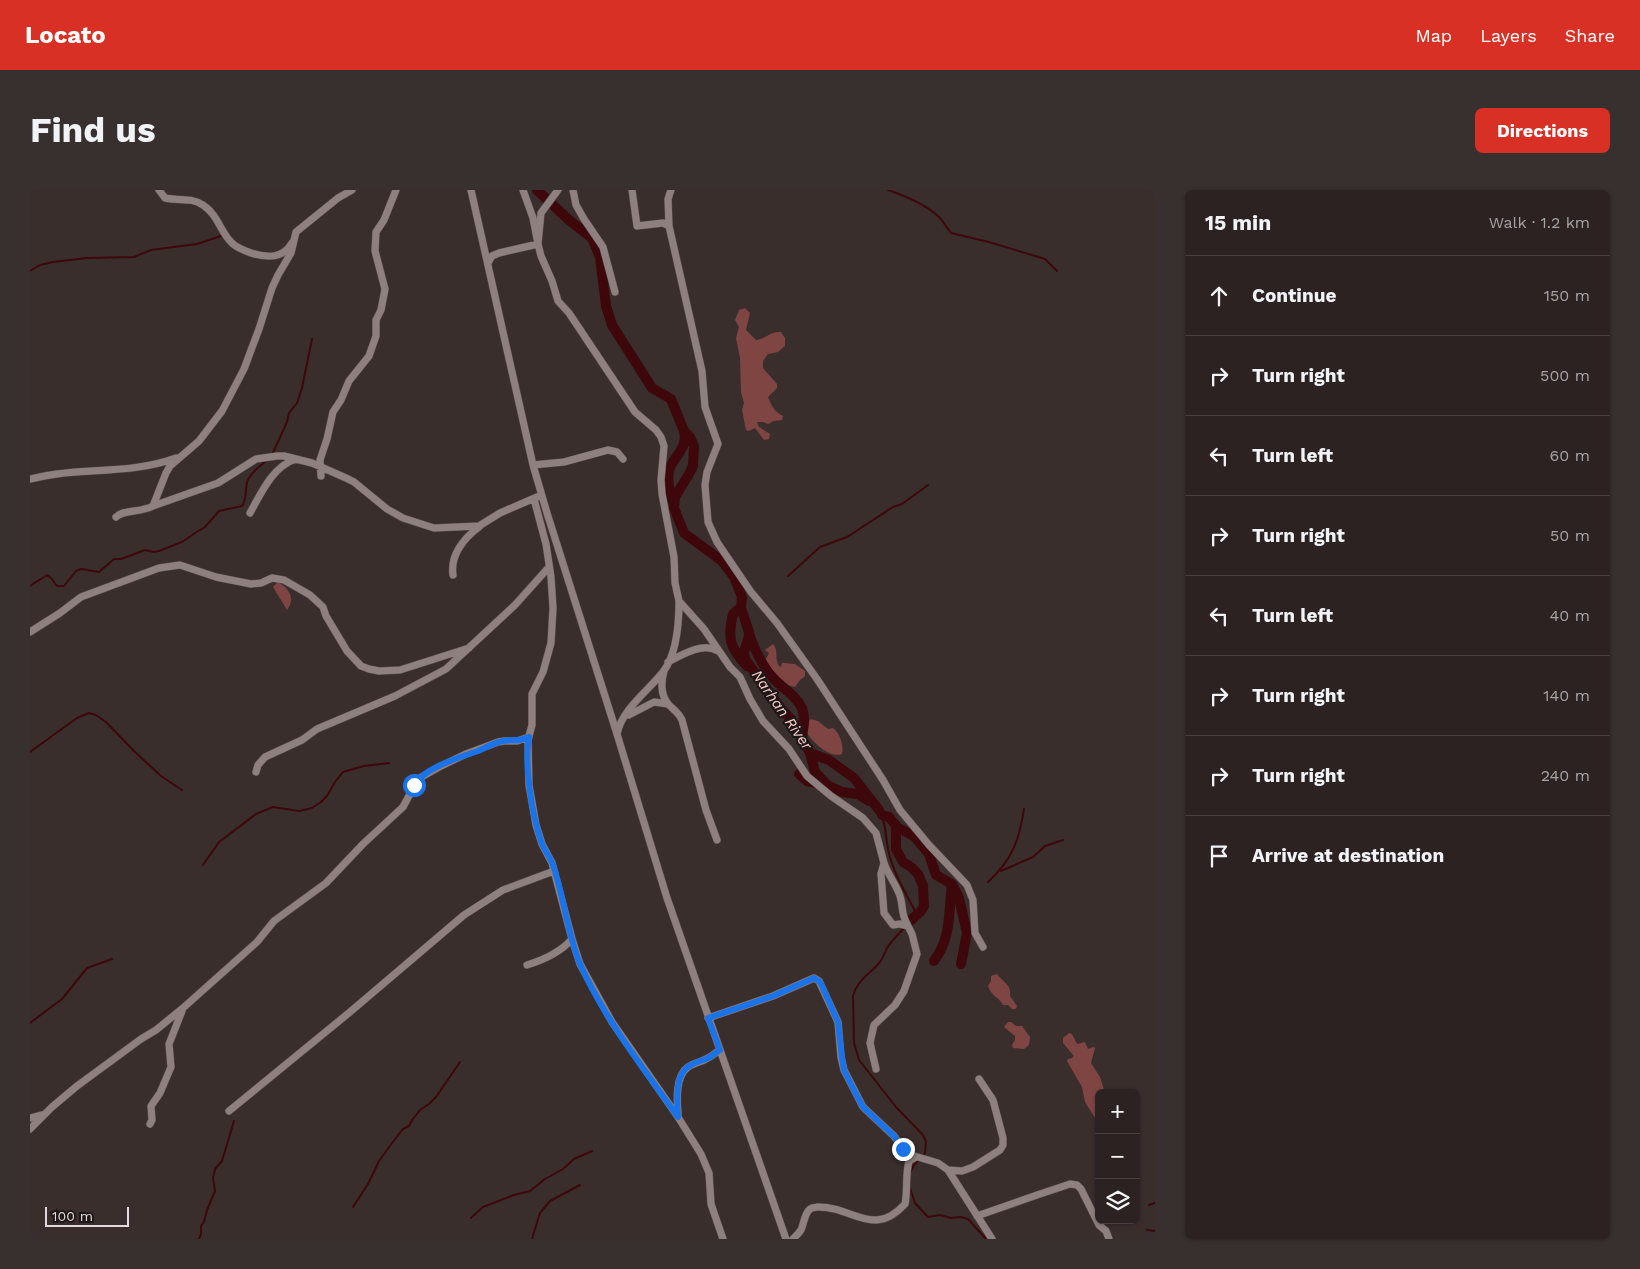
<!DOCTYPE html>
<meta charset="utf-8">
<style>
:root{--surface:#2c2222;--page:#382f2f;--text:#f1f3f6;--muted:#a6a4a5;--line:#483f40;--accent:#d93025}
body{margin:0;font-family:"Work Sans",sans-serif;background:var(--page);color:var(--text)}
.controls{position:absolute;right:15px;bottom:15px;display:grid;overflow:hidden;border-radius:8px;box-shadow:0 1px 4px #0004}
.controls button{width:45px;height:45px;display:grid;place-items:center;padding:0;border:0;border-bottom:1px solid var(--line);background:var(--surface);color:var(--text);font:25px sans-serif}
.scale{position:absolute;left:15px;bottom:12px;width:84px;box-sizing:border-box;padding-left:5px;border:2px solid #e3dbdb;border-top:0;font-size:14px;line-height:18px;white-space:nowrap;color:#e3dbdb;-webkit-text-stroke:4px #1d1817;paint-order:stroke}
.stop{position:absolute;width:15px;height:15px;margin:-11px;border:4px solid #1a73e8;border-radius:50%;background:#fff}
.stop.end{background:#1a73e8;border-color:#fff;box-shadow:0 1px 5px #0008}
.list{margin:0;padding:0;list-style:none}
h2{display:flex;justify-content:space-between;align-items:center;height:65px;margin:0;padding:0 20px;font-size:21px}
h2 small{font-size:16px;font-weight:400;color:var(--muted)}
.list li{display:grid;grid-template-columns:32px 1fr auto;gap:15px;align-items:center;box-sizing:border-box;height:80px;padding:0 20px;border-top:1px solid var(--line)}
.list b{display:block;font-size:19px;white-space:nowrap}
.list em{font-size:16px;font-style:normal;color:var(--muted)}
.icon{flex:none;width:28px;height:28px;fill:none;stroke:currentColor;stroke-width:2;stroke-linecap:round;stroke-linejoin:round}
.map{position:relative;flex:none;width:1125px;height:1049px;overflow:hidden;border-radius:8px}
header{display:flex;align-items:center;gap:30px;box-sizing:border-box;height:70px;padding:0 25px;background:var(--accent);color:#fff}
header strong{font-size:24px}
nav{display:flex;gap:28px;margin-inline-start:auto;font-size:18px}
.intro{display:flex;align-items:center;justify-content:space-between;box-sizing:border-box;height:120px;padding:0 30px}
h1{margin:0;font-size:35px}
.button{padding:12px 22px;border-radius:8px;background:var(--accent);color:#fff;font-size:18px;font-weight:700}
main{display:flex;gap:30px;padding:0 30px}
aside{flex:1;background:var(--surface);border-radius:8px;box-shadow:0 1px 4px #0004}
.map>svg:first-child{display:block}
.green{fill:#7e4543}
.lines{fill:none;stroke-linecap:round;stroke-linejoin:round}
.stream{stroke:#3d070b;stroke-width:2}
.river{stroke:#3d070b;stroke-width:10}
.street-casing{stroke:#574d4c;stroke-width:8}
.street{stroke:#8e807f;stroke-width:7}
.route{stroke:#1a73e8;stroke-width:6}
.labels{text-anchor:middle;dominant-baseline:central;stroke-width:4.5;stroke-linejoin:round;paint-order:stroke}
.water-label{font-size:15px;font-style:italic;fill:#fccdca;stroke:#1d1817}
</style>
<header>
<strong>Locato</strong>
<nav><a>Map</a><a>Layers</a><a>Share</a></nav>
</header>
<div class="intro"><h1>Find us</h1><a class="button">Directions</a></div>
<main>
<div class="map">
<svg width="1125" height="1049" viewBox="0 0 1125 1049">
<rect width="100%" height="100%" fill="#3a2e2d"/>
<!-- green -->
<path class="green" d="M715 118 720 123 716 140 726 150C736 149 740 141 751 142L755 148V156L748 162 738 164 733 171V178L747 194V198L738 207C743 218 743 220 753 226L752 230 744 231 738 234 733 232H727L729 237 740 244 739 249 734 250 725 238 719 241 716 240 712 220 714 213 711 202 710 168 706 148 709 137 705 130 709 120Z
M248 392C259 398 266 409 257 420L243 397Z
M743 454C749 460 744 469 749 476L751 477 752 473C754 472 761 474 765 474L775 481V486L770 490 765 497C752 495 740 484 734 473L739 463 735 460Z
M781 529 788 531 798 539 803 538C810 543 814 556 812 564 800 569 781 551 776 541L779 531Z
M967 784C972 791 982 795 980 806L987 816 986 819H982L978 815H973C969 807 961 806 958 796L961 791V786Z
M978 832H981L986 836H992L1000 847 999 855 994 859 983 858 982 855 985 850V846L974 837Z
M1039 843 1042 844 1047 854 1055 852 1058 859 1063 857 1065 858 1061 873 1070 887 1075 903H1069V943L1065 938V928L1055 912 1052 897 1037 871 1038 869 1042 868 1044 866 1033 853V848Z"/>
<g class="lines">
<!-- stream -->
<path class="stream" d="M858 0C875 6 896 14 909 27 913 31 917 38 921 43L959 52 1015 69 1027 81
M0 81 10 75 23 72 57 68 104 67 121 60 167 54 191 46
M242 265 257 232 259 223 267 213 272 198 282 149
M758 386 790 357 817 347 863 317 872 314 898 295
M0 396 17 385 21 388 27 396H34L46 381 51 379 69 382 84 369H91L115 360 124 362 129 361 152 352 165 343 175 337 189 321 212 316C217 309 215 301 217 292 220 283 230 276 237 270
M0 562 47 528 59 523 66 525 76 532 104 561 131 586 152 600
M849 620C857 633 855 648 859 663 864 684 875 702 885 721L884 726 880 731
M173 675 189 652 226 624 243 617 269 621 282 618 291 612 297 606 305 592 313 582 334 576 359 573
M971 681 1003 667 1015 656 1033 650
M958 692C982 670 989 651 994 619
M875 737C869 744 862 750 857 758 855 763 853 768 850 772 840 784 827 790 823 806L824 853 829 870 866 917 893 945 896 952 895 963 892 967
M0 833 32 809 57 778 82 769
M880 983 884 975 889 970
M880 998 885 1013 898 1027 910 1025 921 1028 931 1027 938 1029 956 1049
M1119 1015 1125 1013
M323 1017 338 994 349 971 362 953 373 939 379 936 382 930 390 920 399 914 406 907 430 872
M441 1028 453 1017 484 1005 500 1001 515 989 533 979 544 969 562 961
M1117 1040 1125 1041
M169 1049 171 1044V1036L174 1032 177 1020 185 1001 183 988 185 979 192 971 204 931
M502 1049 510 1023 520 1011 550 995"/>
<!-- river -->
<path class="river" d="M507 0 539 30 562 48 570 67 576 116 582 135 622 198 641 209 654 241 660 247 664 256 663 276 659 284 645 307 644 318 654 343 692 371 704 387 712 407 711 418 719 442V446L714 462 715 469 752 520 761 529 780 563 799 570 824 588 849 620
M643 312C640 303 637 290 639 281 643 265 658 261 654 241
M711 417 703 424C697 449 700 458 717 476
M719 443C724 458 732 476 743 488 752 498 765 504 772 518 776 529 773 538 772 548
M780 563 785 582 797 595 812 602 828 604 839 611
M769 584 777 591 791 594
M852 625 859 627 867 637 885 647 899 664 906 685 922 694 929 708 937 743 931 774
M866 635V659L873 672 881 677 888 684 893 696 894 716 891 721 880 731
M904 771C922 747 918 723 922 695"/>
<!-- street casing -->
<g class="street-casing">
<path id="street" d="M129 0 135 8C148 11 161 7 173 15 188 25 190 41 201 52 206 58 214 60 221 63 237 68 253 69 262 53
M441 0 503 275 517 323 587 544 637 708 756 1049
M528 0 511 23 508 54 511 66 522 91 528 111 539 123 605 222 626 240 631 247 634 256 631 290 632 304 644 367 645 393 649 411 674 439 700 477 710 487 720 509 733 531 759 559 777 586 801 606 833 628 846 643 854 673 851 684 854 723 863 735 870 734 878 736 882 744 887 764 874 801 865 815 844 835 840 853 846 879
M543 0 546 15 554 29 573 57 585 102
M602 0 607 36 633 33 639 36 672 181 675 217 688 254 677 282 675 295 678 332 687 352 721 402 747 433 787 489 853 590 870 620 899 655 937 695 943 710 945 743 953 757
M639 36 638 9 641 0
M458 73 462 66 469 63 508 54 503 28 493 0
M503 275 534 272 578 260 587 262 593 269
M291 286 290 270 297 249 303 222 311 210 319 191 339 166 346 146V130L351 120 355 99 345 61 346 42 354 30 366 0
M0 289C9 287 18 285 27 284 66 279 108 282 146 268
M504 309 516 354 521 387 523 418 521 453 513 482 502 504V535L498 550 499 595 506 635 512 654 522 673 542 749 550 774 582 832 648 927 671 964 679 983 681 1014 693 1049
M123 316 188 293 226 269 247 266H254L282 273 316 288 324 292 357 319 373 328 404 338 449 336 470 323 507 307
M220 323C231 303 243 276 266 269
M86 327C94 319 110 323 123 316L136 283 140 276 169 251 192 221 214 179 229 139 242 98 248 85 261 63 266 42 308 8 322 0
M423 385C420 365 434 348 449 337
M0 442 30 423 51 407 129 378 150 375 186 387 221 394 231 393 242 388 254 390 280 405 293 417 296 426 317 461 331 476 339 479 349 481 370 480 439 458
M638 472C653 464 673 452 688 461
M634 481C631 492 630 505 639 515 644 520 649 523 652 530L676 620 687 650
M599 525 624 512 638 514
M587 544C592 519 618 501 633 482 647 464 649 433 649 411
M226 582 228 575 235 567 272 550 287 539 365 506 416 479 485 415 519 377
M854 673C858 685 866 694 870 706 874 719 870 722 878 736
M497 775C513 770 531 762 542 749
M678 828 743 806 784 788 789 791 808 832 811 867 814 880 833 917 864 946 873 959 881 965 908 973 918 980 962 1049
M199 921 320 822 434 725 473 700 524 681
M648 925C647 911 645 886 658 877 664 873 671 872 676 869 681 867 685 863 690 860
M0 928 12 925
M120 934 122 930 121 916 130 903 141 877 139 854 152 821
M0 939 22 917 47 896 111 849 126 840 153 818 227 752 244 731 296 693 333 654 373 617 388 589 411 576 436 564 468 552 474 551H487L499 547
M918 980 932 981 943 977 970 960 973 955V948L963 910 949 889
M947 1026 1007 1005 1040 994 1047 995 1051 999 1069 1035 1076 1041 1079 1049
M763 1049C766 1046 769 1043 771 1040 774 1034 774 1024 780 1019 783 1017 784 1018 787 1017 823 1016 843 1049 875 1014 878 999 875 986 879 971L886 967"/>
</g>
<!-- street -->
<use href="#street" class="street"/>
</g>
<g class="lines">
<!-- route -->
<path class="route" d="M384 595C396 577 428 568 448 561 455 558 462 554 469 552 480 548 488 553 499 547 494 574 502 625 511 651 514 660 520 667 523 675 534 707 537 742 550 774 574 828 614 879 648 927 647 911 644 883 661 875 666 872 671 871 676 869 681 867 685 863 690 860L678 828 743 806 784 788 789 791 792 796 808 832 812 868 814 880 825 902 833 917 864 946 873 959"/>
</g>
<g class="labels">
<!-- water labels -->
<g class="water-label">
<text transform="translate(752 520) rotate(55)">Narhan River</text>
</g>
</g>
</svg>
<div class="controls">
<button>+</button>
<button>−</button>
<button><svg class="icon" aria-label="layers" viewBox="0 0 24 24"><path d="M12 4l9 5-9 5-9-5zM3 14l9 5 9-5"/></svg></button>
</div>
<div class="scale">100 m</div>
<div class="stop" style="left:384px;top:595px"></div>
<div class="stop end" style="left:873px;top:959px"></div>
</div>
<aside>
<h2>15 min<small>Walk · 1.2 km</small></h2>
<ul class="list">
<li><svg class="icon" aria-label="ahead" viewBox="0 0 24 24"><path d="M12 20V5M6 11l6-6 6 6"/></svg><div><b>Continue</b></div><em>150 m</em></li>
<li><svg class="icon" aria-label="right" viewBox="0 0 24 24"><path d="M7 20v-9h11M14 6l5 5-5 5"/></svg><div><b>Turn right</b></div><em>500 m</em></li>
<li><svg class="icon" aria-label="left" viewBox="0 0 24 24"><path d="M17 20v-9H6M10 6l-5 5 5 5"/></svg><div><b>Turn left</b></div><em>60 m</em></li>
<li><svg class="icon" aria-label="right" viewBox="0 0 24 24"><path d="M7 20v-9h11M14 6l5 5-5 5"/></svg><div><b>Turn right</b></div><em>50 m</em></li>
<li><svg class="icon" aria-label="left" viewBox="0 0 24 24"><path d="M17 20v-9H6M10 6l-5 5 5 5"/></svg><div><b>Turn left</b></div><em>40 m</em></li>
<li><svg class="icon" aria-label="right" viewBox="0 0 24 24"><path d="M7 20v-9h11M14 6l5 5-5 5"/></svg><div><b>Turn right</b></div><em>140 m</em></li>
<li><svg class="icon" aria-label="right" viewBox="0 0 24 24"><path d="M7 20v-9h11M14 6l5 5-5 5"/></svg><div><b>Turn right</b></div><em>240 m</em></li>
<li><svg class="icon" aria-label="arrive" viewBox="0 0 24 24"><path d="M6 21V4h12l-3 4 3 4H6"/></svg><div><b>Arrive at destination</b></div></li>
</ul>
</aside>
</main>
